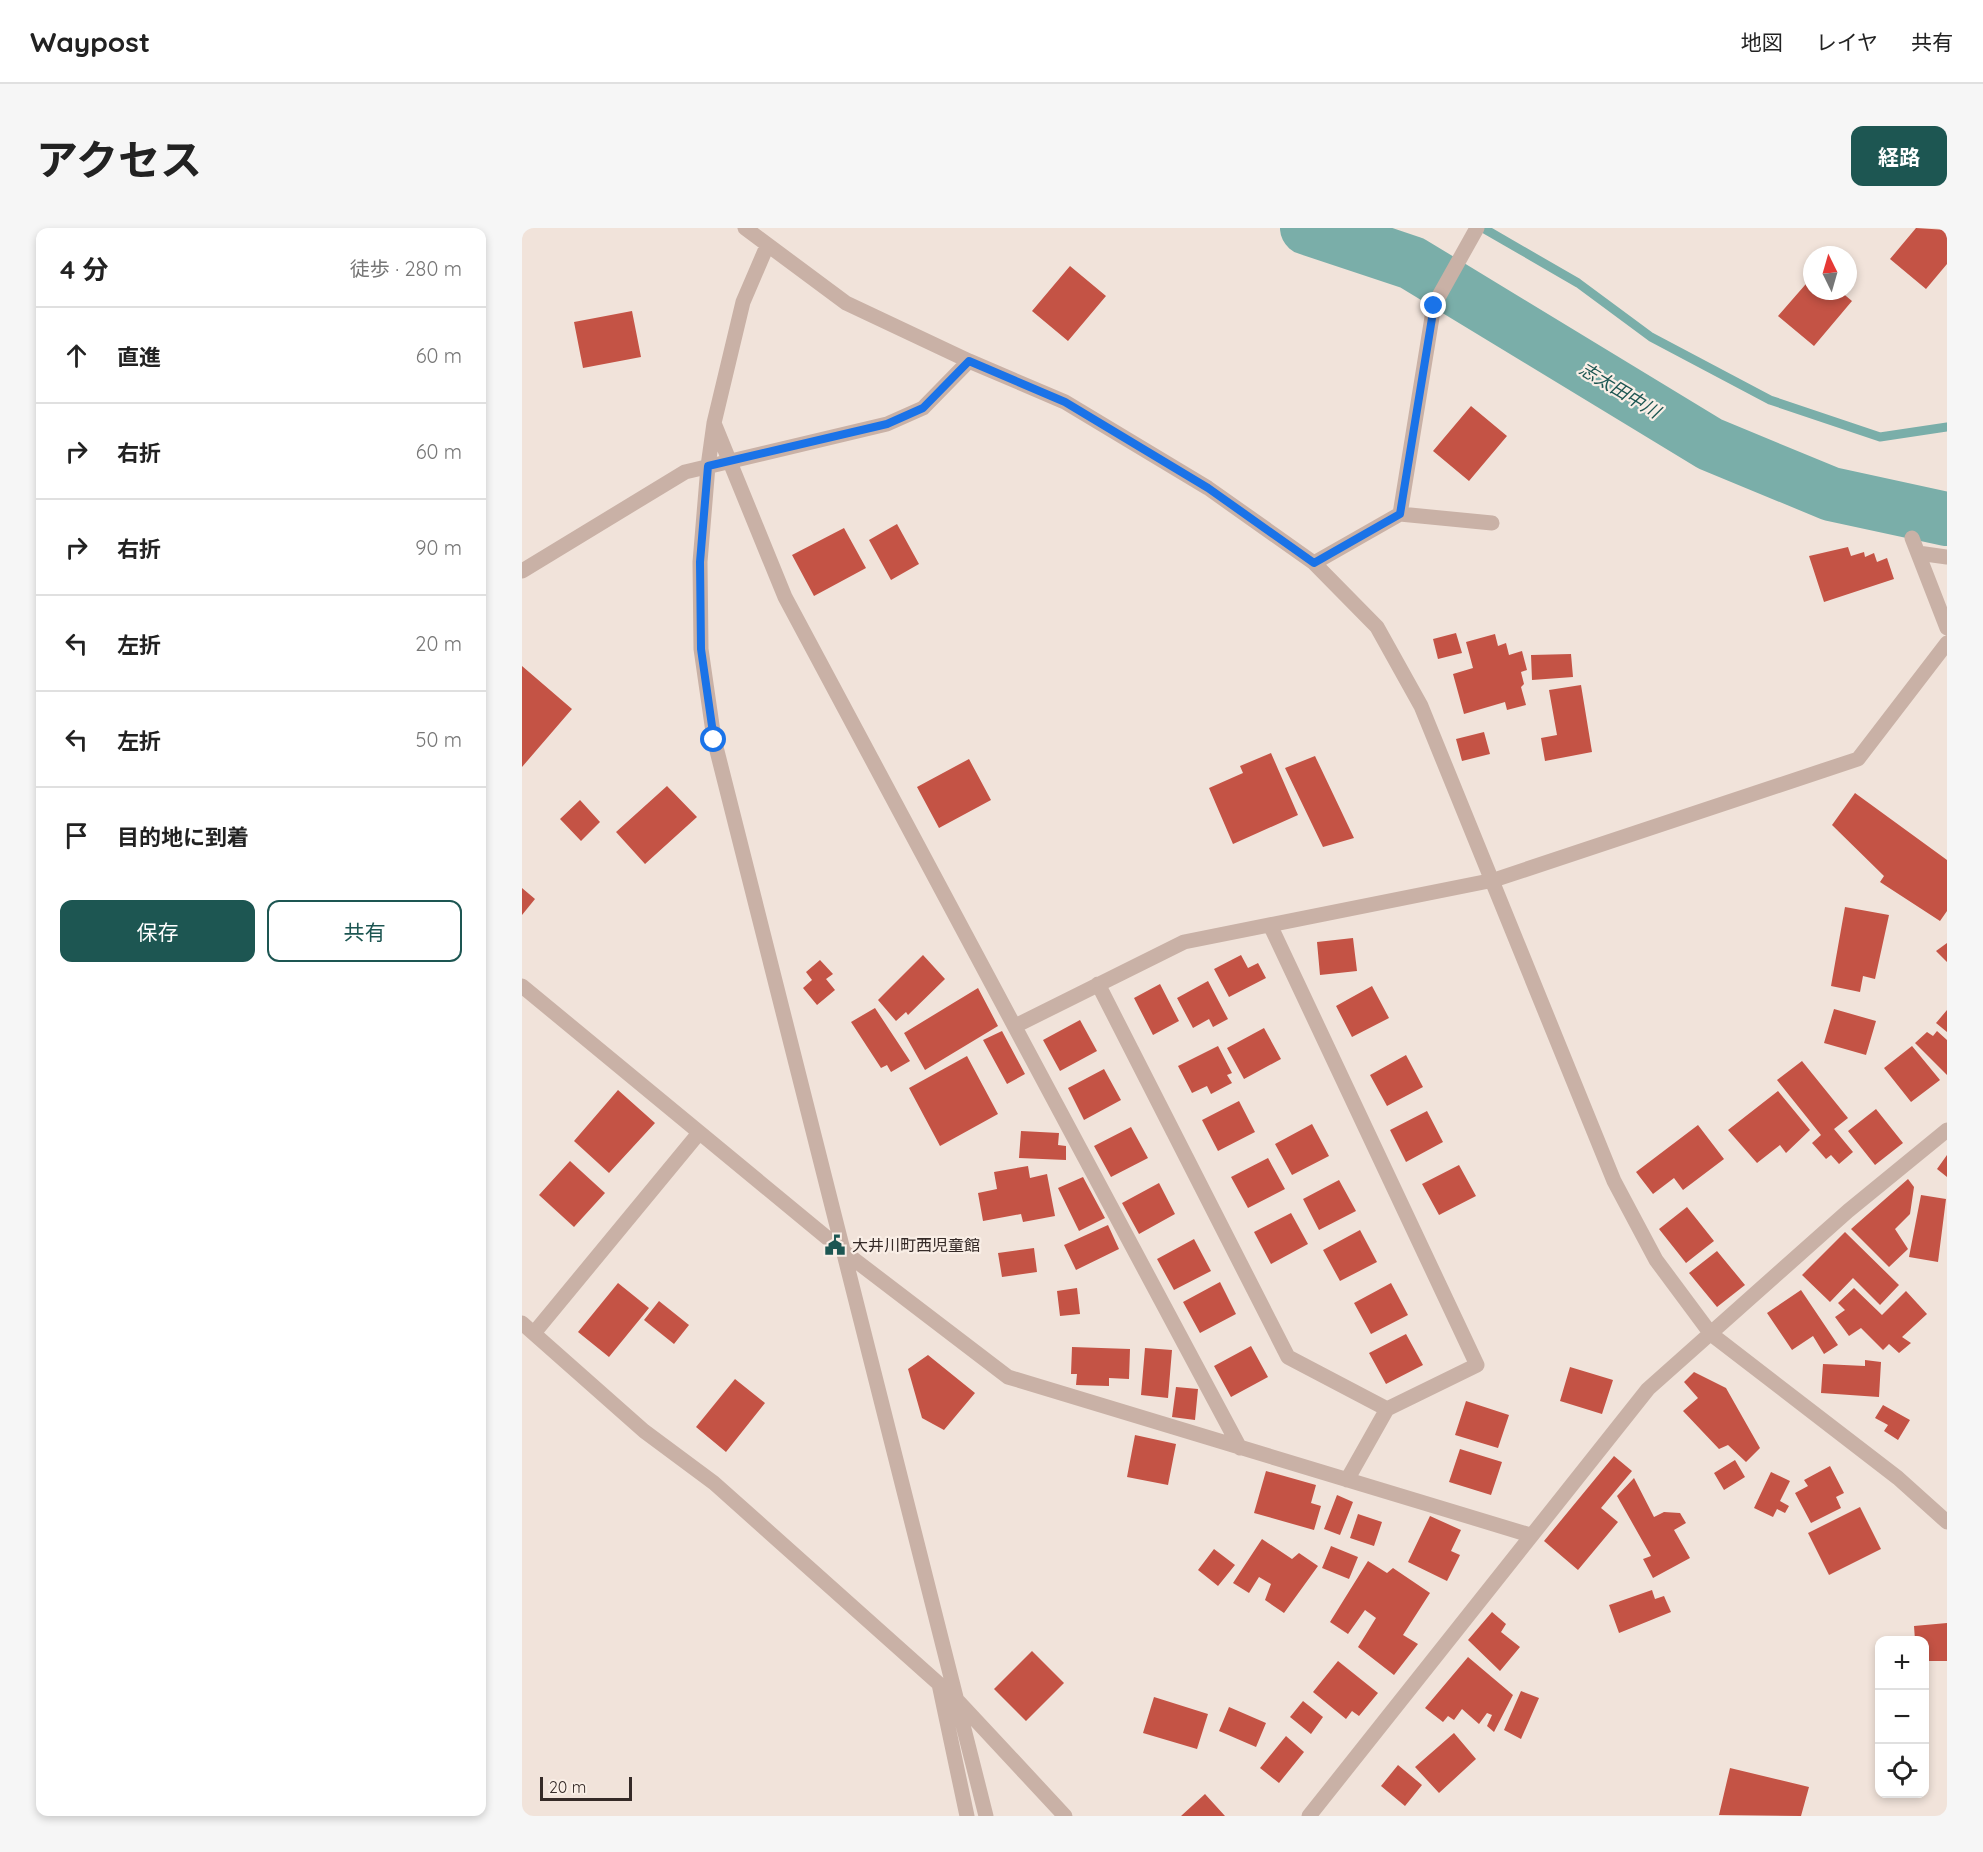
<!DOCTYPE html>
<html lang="ja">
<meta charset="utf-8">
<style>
:root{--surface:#fff;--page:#f6f6f6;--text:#222;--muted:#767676;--line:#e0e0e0;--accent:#1d5652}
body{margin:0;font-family:Quicksand,"Noto Sans JP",sans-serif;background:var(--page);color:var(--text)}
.controls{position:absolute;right:18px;bottom:18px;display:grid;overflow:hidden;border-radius:12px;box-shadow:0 3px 9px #0003}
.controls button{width:54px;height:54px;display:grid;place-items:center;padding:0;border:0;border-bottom:2px solid var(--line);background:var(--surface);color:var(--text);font:30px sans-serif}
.compass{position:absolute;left:1281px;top:18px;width:54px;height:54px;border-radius:50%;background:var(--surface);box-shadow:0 3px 9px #0003;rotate:355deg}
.scale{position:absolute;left:18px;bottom:15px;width:92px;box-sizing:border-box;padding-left:6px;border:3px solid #352a27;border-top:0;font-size:16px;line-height:21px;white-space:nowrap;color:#352a27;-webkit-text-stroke:4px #f9eee6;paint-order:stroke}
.stop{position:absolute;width:18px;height:18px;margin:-14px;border:4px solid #1a73e8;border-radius:50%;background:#fff}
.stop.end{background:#1a73e8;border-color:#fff;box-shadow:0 2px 6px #0008}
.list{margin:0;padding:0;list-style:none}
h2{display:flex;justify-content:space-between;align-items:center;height:78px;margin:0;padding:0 24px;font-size:26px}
h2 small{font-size:20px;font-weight:400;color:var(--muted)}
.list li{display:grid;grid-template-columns:39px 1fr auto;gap:18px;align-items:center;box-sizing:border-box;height:96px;padding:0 24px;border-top:2px solid var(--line)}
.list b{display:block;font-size:22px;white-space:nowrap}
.list em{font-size:20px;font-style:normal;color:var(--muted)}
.actions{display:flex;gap:12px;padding:18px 24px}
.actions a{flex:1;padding:14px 0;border:2px solid var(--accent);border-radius:12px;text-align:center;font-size:21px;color:var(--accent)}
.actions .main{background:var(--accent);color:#fff}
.icon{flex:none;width:33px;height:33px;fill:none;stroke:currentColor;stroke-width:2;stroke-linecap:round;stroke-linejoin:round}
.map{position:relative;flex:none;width:1425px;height:1588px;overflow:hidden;border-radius:12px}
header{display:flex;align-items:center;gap:36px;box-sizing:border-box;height:84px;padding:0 30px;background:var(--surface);border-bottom:2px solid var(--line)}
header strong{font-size:28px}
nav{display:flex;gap:33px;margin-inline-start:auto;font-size:21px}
.intro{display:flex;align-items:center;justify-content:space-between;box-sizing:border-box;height:144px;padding:0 36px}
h1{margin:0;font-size:42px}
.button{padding:15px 27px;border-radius:12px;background:var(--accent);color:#fff;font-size:21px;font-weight:700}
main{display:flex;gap:36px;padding:0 36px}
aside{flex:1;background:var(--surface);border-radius:12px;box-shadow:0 3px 9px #0003}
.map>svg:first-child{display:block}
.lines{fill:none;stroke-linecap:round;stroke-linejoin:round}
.stream{stroke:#7aaea9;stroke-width:9}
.river{stroke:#7aaea9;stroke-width:54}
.building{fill:#c45345}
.minor{stroke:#c9b1a6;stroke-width:15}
.route{stroke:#1a73e8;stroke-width:8}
.labels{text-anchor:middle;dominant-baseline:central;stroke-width:4.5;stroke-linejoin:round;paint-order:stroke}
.poi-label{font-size:16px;fill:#352a27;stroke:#f9eee6;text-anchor:start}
.water-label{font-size:18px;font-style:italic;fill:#1d5652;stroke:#f9eee6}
</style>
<header>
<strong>Waypost</strong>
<nav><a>地図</a><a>レイヤ</a><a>共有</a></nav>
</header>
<div class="intro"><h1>アクセス</h1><a class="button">経路</a></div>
<main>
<aside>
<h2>4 分<small>徒歩 · 280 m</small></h2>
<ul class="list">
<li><svg class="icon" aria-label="ahead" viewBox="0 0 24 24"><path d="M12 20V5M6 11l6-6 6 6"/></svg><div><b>直進</b></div><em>60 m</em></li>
<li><svg class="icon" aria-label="right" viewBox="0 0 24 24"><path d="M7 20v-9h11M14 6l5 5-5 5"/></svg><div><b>右折</b></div><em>60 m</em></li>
<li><svg class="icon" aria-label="right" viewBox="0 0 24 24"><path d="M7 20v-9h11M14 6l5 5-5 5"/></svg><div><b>右折</b></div><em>90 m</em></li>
<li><svg class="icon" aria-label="left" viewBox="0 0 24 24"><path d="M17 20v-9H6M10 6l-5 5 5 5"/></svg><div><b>左折</b></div><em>20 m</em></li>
<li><svg class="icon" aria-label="left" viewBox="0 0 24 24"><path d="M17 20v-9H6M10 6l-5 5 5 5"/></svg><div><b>左折</b></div><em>50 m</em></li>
<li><svg class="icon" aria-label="arrive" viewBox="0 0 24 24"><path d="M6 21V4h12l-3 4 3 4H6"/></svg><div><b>目的地に到着</b></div></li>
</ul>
<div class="actions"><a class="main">保存</a><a>共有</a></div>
</aside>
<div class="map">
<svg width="1425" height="1588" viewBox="0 0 1425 1588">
<rect width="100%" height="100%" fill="#f1e3da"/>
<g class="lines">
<!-- stream -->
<path class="stream" d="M961 0 1056 55 1129 109 1248 172 1358 209 1425 199"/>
<!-- river -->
<path class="river" d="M785 0 890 35 1188 216 1309 266 1425 291"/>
</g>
<!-- building -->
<path class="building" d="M1394 0 1425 2V36L1404 61 1368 31Z
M548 38 584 68 546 113 510 83Z
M1290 49V63H1318L1330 73 1292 118 1256 88Z
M110 83 119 129 61 140 52 94Z
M949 178 985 208 947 253 911 223Z
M375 296 397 336 369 352 347 312Z
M322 300 344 340 292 368 270 327Z
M1326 319 1329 328 1342 324 1343 329 1352 325 1355 334 1365 330 1372 351 1302 374 1287 328Z
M934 405 940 425 916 431 911 411Z
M973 406 976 418 984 415 987 427 1000 423 1005 442 999 444 1002 456 999 459 1004 477 985 482 983 474 942 486 931 446 951 440 944 414Z
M1049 426 1051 449 1010 452 1009 427Z
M0 438 50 481 0 539Z
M1059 457 1070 524 1023 533 1019 510 1035 507 1027 462Z
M962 504 968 526 940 533 934 511Z
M749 525 776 587 711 616 687 560 721 545 718 538Z
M793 528 832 610 801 619 763 540Z
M447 531 469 572 417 600 395 559Z
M145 558 175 589 123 636 94 604Z
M1333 565 1425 632V683L1418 693 1358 654 1362 648 1310 597Z
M58 572 78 594 59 613 38 591Z
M0 660 13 671 0 687Z
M1323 679 1367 687 1353 751 1341 748 1338 764 1309 758Z
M831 710 835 743 798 747 795 714Z
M1425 715V734L1414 723Z
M401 727 423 751 386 787 384 784 374 793 356 772Z
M719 727 726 740 736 735 744 750 707 769 692 741Z
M298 732 311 746 304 751 313 762 295 777 281 760 290 752 284 744Z
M686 753 706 791 691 799 687 791 671 800 655 770Z
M638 756 657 793 631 807 612 770Z
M850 758 867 790 830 809 814 778Z
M456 760 476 798 403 842 382 805Z
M353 780 388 833 369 844 365 837 359 840 329 794Z
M1312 781 1354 793 1344 827 1302 815Z
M1425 782V804L1414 795Z
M558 792 575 823 538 843 521 812Z
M742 800 759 831 722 851 705 820Z
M480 803 503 846 485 856 461 812Z
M1415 803 1425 812V847L1393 815 1405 804 1411 808Z
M696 818 710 845 705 847 710 855 689 866 685 858 670 865 656 838Z
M1390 818 1418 852 1389 874 1362 840Z
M884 827 901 859 865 878 848 847Z
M445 828 476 886 418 918 387 860Z
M1280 833 1326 890 1312 901 1331 924 1317 936 1309 927 1304 931 1290 915 1299 907 1255 852Z
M582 841 599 872 562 892 546 860Z
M96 862 133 895 87 945 52 913Z
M1256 863 1288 902 1264 925 1258 917 1235 935 1206 902Z
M717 873 733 904 696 923 680 892Z
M1354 881 1381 915 1353 937 1326 903Z
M905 883 921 914 884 934 868 902Z
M790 896 807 928 770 947 753 916Z
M1176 897 1202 931 1161 962 1152 950 1131 966 1114 944Z
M609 899 626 930 589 949 572 918Z
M499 903 537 905 536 917 544 918V932L497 930Z
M1425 927V949L1415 941Z
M746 930 763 961 726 980 709 949Z
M48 933 83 965 52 999 17 967Z
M937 937 954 968 917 987 900 956Z
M506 938 508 950 525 946 533 988 501 994 499 986 461 993 456 965 475 961 472 944Z
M561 949 583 990 557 1003 536 960Z
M1386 951 1392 959 1388 986 1373 1001 1386 1021 1367 1039 1329 1001Z
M817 952 834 983 797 1002 781 971Z
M637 955 653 986 617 1006 600 975Z
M1399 967 1424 971 1416 1034 1387 1029Z
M1165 979 1192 1013 1164 1035 1137 1001Z
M769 985 786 1016 749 1036 732 1004Z
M586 997 597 1021 554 1042 542 1017Z
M838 1002 855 1034 818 1053 801 1022Z
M1323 1004 1377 1057 1358 1077 1331 1050 1308 1074 1280 1047Z
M672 1011 689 1043 652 1062 635 1031Z
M512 1020 515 1044 480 1049 476 1025Z
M1195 1023 1223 1057 1195 1079 1167 1045Z
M698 1054 714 1086 678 1105 661 1074Z
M96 1055 127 1080 87 1129 56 1104Z
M869 1055 886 1087 849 1106 832 1075Z
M555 1060 558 1086 538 1088 535 1063Z
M1332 1060 1360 1087 1384 1063 1405 1086 1380 1109 1389 1115 1377 1125 1367 1116 1361 1122 1339 1100 1327 1108 1313 1089 1323 1082 1316 1075Z
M1279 1062 1316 1117 1302 1126 1291 1108 1270 1122 1245 1085Z
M137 1073 167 1097 152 1116 122 1092Z
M884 1106 901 1137 864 1156 847 1125Z
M729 1118 746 1149 709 1169 692 1138Z
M550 1119 608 1121 607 1151 587 1150V1158L554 1157 555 1146H549Z
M623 1120 650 1122 646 1170 619 1167Z
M406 1127 453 1165 422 1202 400 1190 386 1141Z
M1343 1132 1359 1134 1357 1169 1299 1165 1301 1136 1343 1138Z
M1048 1139 1091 1152 1080 1186 1038 1173Z
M1172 1144 1204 1160 1238 1220 1224 1234 1206 1217 1197 1221 1161 1183 1176 1170 1162 1154Z
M213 1151 243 1175 204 1224 174 1199Z
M654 1159 676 1161 673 1192 650 1189Z
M944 1173 987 1187 976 1220 933 1207Z
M1361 1177 1388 1192 1376 1212 1362 1203 1366 1197 1353 1190Z
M613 1207 654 1216 646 1257 605 1249Z
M938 1221 980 1234 969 1267 927 1254Z
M1092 1228 1110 1243 1079 1280 1096 1294 1056 1342 1022 1313Z
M1213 1232 1223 1249 1202 1262 1192 1245Z
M1308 1238 1322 1265 1314 1269 1319 1280 1289 1295 1273 1265 1286 1258 1282 1252Z
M744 1243 794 1257 789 1275 799 1278 792 1302 732 1285Z
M1249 1244 1268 1253 1258 1273 1267 1278 1263 1285 1255 1281 1251 1289 1232 1280Z
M1112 1250 1132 1289 1142 1284 1158 1285 1164 1295 1152 1302 1168 1330 1131 1350 1121 1331 1129 1328 1095 1268Z
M815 1267 831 1274 818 1307 802 1301Z
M1338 1279 1359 1321 1307 1347 1286 1305Z
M836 1286 860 1294 852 1318 828 1310Z
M908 1288 939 1302 929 1323 938 1327 925 1353 886 1334Z
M740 1311 770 1331 777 1325 796 1338 762 1385 743 1372 749 1356 737 1349 727 1365 711 1355Z
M809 1318 836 1329 827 1351 800 1340Z
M692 1321 713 1337 696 1358 676 1342Z
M846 1333 865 1345 871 1340 908 1365 881 1407 896 1416 872 1447 836 1419 854 1390 843 1382 826 1406 808 1394Z
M1130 1362 1133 1371 1142 1368 1149 1384 1097 1405 1087 1377Z
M970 1384 984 1396 979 1404 998 1419 978 1443 946 1412Z
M1425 1395V1433H1402V1412H1393L1392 1398Z
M510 1423 542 1455 504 1493 472 1461Z
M946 1429 991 1467 972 1504 965 1498 970 1487 965 1485 957 1496 940 1481 932 1492 926 1488 921 1494 903 1480Z
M816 1433 856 1465 837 1488 830 1483 824 1491 791 1464Z
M999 1463 1017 1470 999 1511 982 1502Z
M632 1469 686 1486 675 1521 621 1505Z
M781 1473 801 1489 789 1506 768 1489Z
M707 1479 744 1495 734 1519 697 1503Z
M932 1505 954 1531 917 1565 893 1539Z
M764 1508 782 1524 757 1555 738 1540Z
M876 1537 900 1557 883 1578 859 1558Z
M1208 1540 1287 1559 1279 1588 1197 1587Z
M683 1566 703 1588H659Z"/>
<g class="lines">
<!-- minor -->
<path class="minor" d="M223 0 324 75 447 133 543 174 686 260 792 335 855 399 899 478 1092 953 1134 1032 1189 1106 1376 1250 1425 1294
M245 18 221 74 192 195 186 238 178 334 179 421 192 511 464 1588
M192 195 263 369 718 1220
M878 286 912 77 955 0
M1390 310 1425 400
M1396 325 1425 329
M792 335 878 286 970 295
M0 343 163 244 365 196 401 180 447 133
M749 699 955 1137 865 1181 825 1252
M576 756 766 1129 865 1181
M0 758 321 1023 486 1149 1008 1307
M493 798 662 714 972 652 1336 531 1425 415
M0 1095 122 1203 192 1255 435 1472 543 1588
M12 1105 177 905
M417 1456 445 1588
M787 1588 1126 1161 1326 983 1425 902"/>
</g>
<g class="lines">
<!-- route -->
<path class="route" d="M192 512 179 421 178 334 186 238 365 196 401 180 447 133 543 174 686 260 792 335 878 286 912 78"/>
</g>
<!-- icons -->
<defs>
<g id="civic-bare" transform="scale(1.62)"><path d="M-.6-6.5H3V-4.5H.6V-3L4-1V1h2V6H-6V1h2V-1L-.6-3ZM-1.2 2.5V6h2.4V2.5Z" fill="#1d5652" stroke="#f9eee6" stroke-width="2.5" paint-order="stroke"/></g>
</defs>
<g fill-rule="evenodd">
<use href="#civic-bare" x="313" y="1017"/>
</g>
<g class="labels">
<!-- poi labels -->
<g class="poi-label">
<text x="330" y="1017">大井川町西児童館</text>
</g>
<!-- water labels -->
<g class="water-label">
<text transform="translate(1098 162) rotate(31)">志太田中川</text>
</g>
</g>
</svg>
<div class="controls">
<button>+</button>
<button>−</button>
<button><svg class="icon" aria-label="locate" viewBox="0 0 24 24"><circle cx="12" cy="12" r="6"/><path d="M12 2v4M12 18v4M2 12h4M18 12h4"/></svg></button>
</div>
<svg class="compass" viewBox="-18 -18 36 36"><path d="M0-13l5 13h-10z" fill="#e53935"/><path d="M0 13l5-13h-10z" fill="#767676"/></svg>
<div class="scale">20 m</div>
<div class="stop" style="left:192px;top:512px"></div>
<div class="stop end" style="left:912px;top:78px"></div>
</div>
</main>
